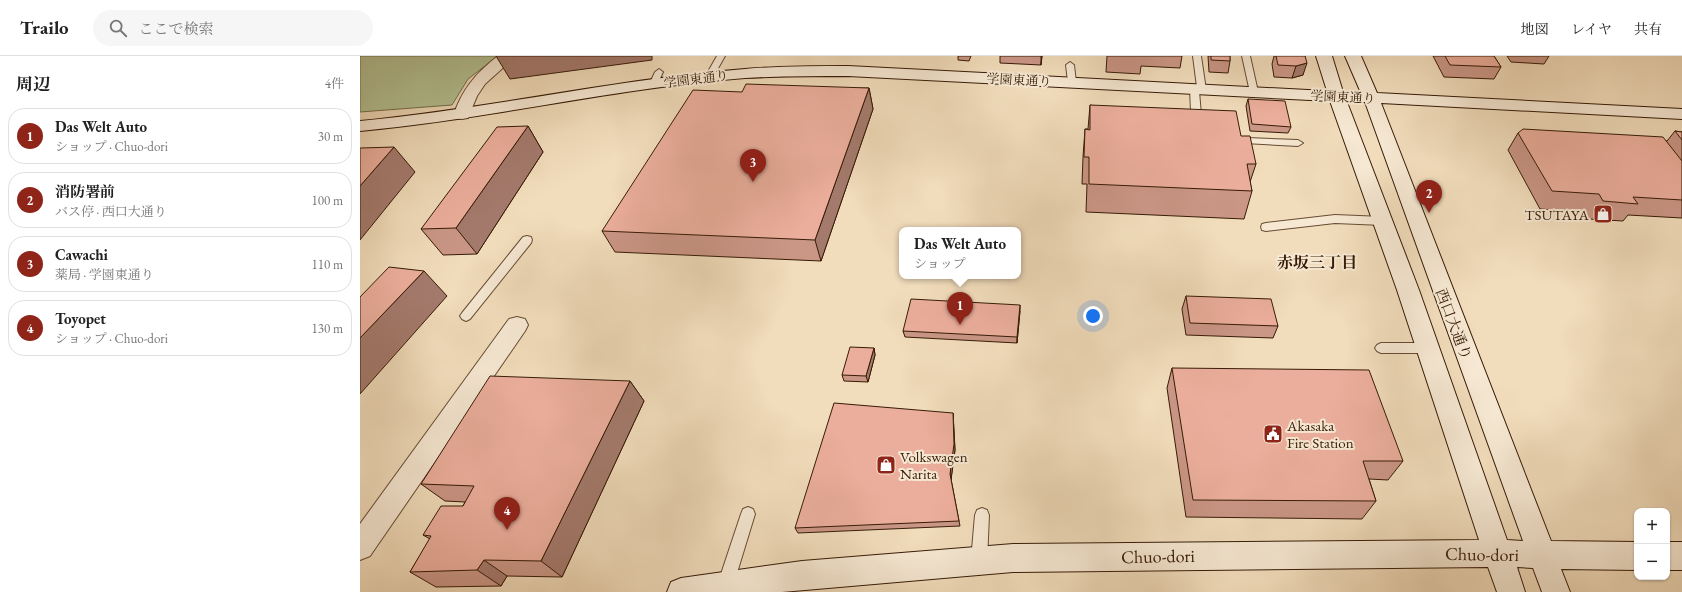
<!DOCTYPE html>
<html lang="ja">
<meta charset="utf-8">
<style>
:root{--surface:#fff;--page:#f6f6f6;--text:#222;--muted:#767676;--line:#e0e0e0;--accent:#8f2418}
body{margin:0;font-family:"EB Garamond","Noto Serif JP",serif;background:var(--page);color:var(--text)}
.controls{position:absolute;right:12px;bottom:12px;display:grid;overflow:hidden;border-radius:8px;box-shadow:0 1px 3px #0004}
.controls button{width:36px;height:36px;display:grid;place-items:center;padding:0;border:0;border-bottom:1px solid var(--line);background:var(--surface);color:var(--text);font:20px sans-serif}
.you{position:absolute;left:733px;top:260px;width:14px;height:14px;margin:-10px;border:3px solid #fff;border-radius:50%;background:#1a73e8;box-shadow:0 0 0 6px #1a73e833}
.badge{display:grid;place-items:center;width:26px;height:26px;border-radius:50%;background:var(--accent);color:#fff;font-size:13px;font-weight:700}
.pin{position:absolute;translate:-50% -33px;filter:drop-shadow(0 1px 2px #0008)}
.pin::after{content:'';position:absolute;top:21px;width:14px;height:12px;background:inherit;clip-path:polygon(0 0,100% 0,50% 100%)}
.popup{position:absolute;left:539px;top:171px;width:122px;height:52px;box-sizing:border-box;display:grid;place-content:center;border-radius:8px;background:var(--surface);filter:drop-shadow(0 1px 3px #0005);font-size:13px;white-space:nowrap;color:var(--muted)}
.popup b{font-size:15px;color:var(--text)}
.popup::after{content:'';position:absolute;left:50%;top:100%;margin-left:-8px;border:8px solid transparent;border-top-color:var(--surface)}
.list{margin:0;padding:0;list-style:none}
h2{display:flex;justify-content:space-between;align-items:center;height:52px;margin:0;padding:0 16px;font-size:17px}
h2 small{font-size:13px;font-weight:400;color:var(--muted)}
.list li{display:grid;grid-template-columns:26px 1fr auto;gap:12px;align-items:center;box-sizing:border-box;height:56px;margin:0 8px 8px;padding:0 8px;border:1px solid var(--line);border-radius:16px}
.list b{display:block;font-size:15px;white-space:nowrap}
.list p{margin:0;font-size:13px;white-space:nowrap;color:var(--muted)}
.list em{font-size:13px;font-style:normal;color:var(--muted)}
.icon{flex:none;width:22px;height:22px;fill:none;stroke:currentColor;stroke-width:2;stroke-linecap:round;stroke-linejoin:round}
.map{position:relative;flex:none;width:1322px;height:536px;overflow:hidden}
header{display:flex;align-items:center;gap:24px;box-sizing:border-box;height:56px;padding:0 20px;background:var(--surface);border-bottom:1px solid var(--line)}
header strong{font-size:19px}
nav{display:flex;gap:22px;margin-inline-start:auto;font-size:14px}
.search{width:280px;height:36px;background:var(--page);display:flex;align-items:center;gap:10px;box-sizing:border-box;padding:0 14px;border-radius:22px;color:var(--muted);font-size:15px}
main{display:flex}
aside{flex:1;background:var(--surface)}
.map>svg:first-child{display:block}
.green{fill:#b4c294;stroke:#766e4d}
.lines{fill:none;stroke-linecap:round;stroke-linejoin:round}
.lane-casing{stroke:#664b33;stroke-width:2}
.street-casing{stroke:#664b33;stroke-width:2}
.secondary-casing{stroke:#371b06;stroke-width:2}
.lane{fill:#f6e8d3;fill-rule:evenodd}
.street{fill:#f6e8d3;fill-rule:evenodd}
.secondary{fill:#f6e8d3;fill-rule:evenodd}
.wall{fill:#ca9686;stroke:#371b06}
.shaded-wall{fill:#a47a6d;stroke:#371b06}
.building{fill:#ebae9c;stroke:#371b06}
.labels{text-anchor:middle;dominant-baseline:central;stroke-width:4;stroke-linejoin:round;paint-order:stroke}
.far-street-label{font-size:13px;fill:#371b06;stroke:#f6e8d3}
.poi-label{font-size:15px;fill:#371b06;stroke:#f6e8d3;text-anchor:start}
.street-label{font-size:15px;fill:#371b06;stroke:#f6e8d3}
.neighbourhood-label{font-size:16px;font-weight:bold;fill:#371b06;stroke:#f6e8d3}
.near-street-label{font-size:18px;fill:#371b06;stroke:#f6e8d3}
</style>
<header>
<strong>Trailo</strong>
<div class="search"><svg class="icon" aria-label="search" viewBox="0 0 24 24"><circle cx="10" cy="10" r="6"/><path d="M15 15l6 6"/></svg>ここで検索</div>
<nav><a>地図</a><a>レイヤ</a><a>共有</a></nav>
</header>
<main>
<aside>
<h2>周辺<small>4件</small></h2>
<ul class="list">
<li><span class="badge">1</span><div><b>Das Welt Auto</b><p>ショップ · Chuo-dori</p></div><em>30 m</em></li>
<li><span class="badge">2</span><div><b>消防署前</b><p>バス停 · 西口大通り</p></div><em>100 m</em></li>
<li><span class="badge">3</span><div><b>Cawachi</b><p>薬局 · 学園東通り</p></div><em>110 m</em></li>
<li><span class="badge">4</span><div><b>Toyopet</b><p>ショップ · Chuo-dori</p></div><em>130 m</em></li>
</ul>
</aside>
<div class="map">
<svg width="1322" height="536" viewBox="0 0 1322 536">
<rect width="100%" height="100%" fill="#f1dcbb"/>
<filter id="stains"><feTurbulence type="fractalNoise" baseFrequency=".005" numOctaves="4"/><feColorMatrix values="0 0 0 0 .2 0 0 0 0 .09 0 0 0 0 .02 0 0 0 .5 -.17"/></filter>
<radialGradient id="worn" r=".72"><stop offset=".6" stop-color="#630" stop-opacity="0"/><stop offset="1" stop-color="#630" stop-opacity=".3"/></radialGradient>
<!-- green -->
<path class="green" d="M0 0H138L108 23 92 49 0 56Z"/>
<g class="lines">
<!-- lane casing -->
<g class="lane-casing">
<path id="lane" d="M357 0H365L352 23H346L345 21Z
M833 0H841L846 34 842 37 839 35 841 59 839 61 827 62 822 59 824 57 831 56 830 33 834 30 837 31Z
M882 0H890L898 36 897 38 894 39 890 36Z
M710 6 714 9 716 26 712 29 708 26 706 9Z
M299 13 303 16 297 29 293 32 290 31 289 29 295 16Z
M887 82 938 84 943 87 938 90 884 87 882 85 884 83Z
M975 159 1023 161 1027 162 1028 165 1027 168 1023 169 975 167 906 175 902 174 901 171 902 168 906 167Z
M167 180 171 181 172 184 171 187 110 263 106 265 102 263 100 260 102 257 163 181Z
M1021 287H1068L1072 289 1074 292 1072 295 1068 297H1021L1017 295 1015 292 1017 289Z
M388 451 393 453 395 458 373 530 371 536H361L357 530 381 458 383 453Z
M622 452 627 454 629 459 627 505 624 510 619 513 614 510 611 505 615 459 617 454Z"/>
</g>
<!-- street casing -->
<g class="street-casing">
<path id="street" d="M138 0H156L125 28 117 40 108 62 102 63 96 62 94 58C102 33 118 15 138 0Z
M157 261 165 263 168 269 165 275 10 500 0 504V468L149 263Z"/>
</g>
<!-- secondary casing -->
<g class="secondary-casing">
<path id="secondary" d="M956 0H972L983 36 1001 37 985 0H1001L1017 37 1322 53V63L1021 47 1191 485 1277 486V514L1201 513 1210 536H1182L1173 512 1157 511 1165 536H1137L1128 511 653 516 422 536H307L311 526 321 522 442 505 653 488 1119 484 1037 234 970 45 488 20C454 20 419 20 385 22 256 32 129 63 0 75V65C129 53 256 23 385 13 419 10 454 10 488 10L967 35ZM987 46H1005L1163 485 1147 484 1059 234Z
M1307 486H1322V514H1307Z"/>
</g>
<!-- lane -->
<use href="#lane" class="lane"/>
<!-- street -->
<use href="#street" class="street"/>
<!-- secondary -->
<use href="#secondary" class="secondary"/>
</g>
<!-- wall -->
<path class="wall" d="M598 0H611L609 5 598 4Z
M640 0H682L681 9 640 7Z
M747 0H822L820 12 781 10 780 18 746 16Z
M848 0H870V5L868 17 849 16Z
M914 0H945L943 19 932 22 914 21 912 8Z
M1073 0H1134L1141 11 1134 23 1084 21Z
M1147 0H1189L1184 8 1151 6Z
M509 32 513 53 461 205 255 196 242 175 382 36Z
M888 43 931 71 928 77 890 75 886 50Z
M730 49 881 80 896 108 890 126 892 135 884 163 726 156 727 128H722L723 101 725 73H728Z
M168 70 183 96 117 198 83 199 61 173Z
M1315 75 1322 76V162L1268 159 1263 165 1229 163 1225 156 1180 153 1148 94 1158 77 1307 85Z
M826 240 918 270 913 282 826 279 822 253Z
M660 255 657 287 545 281 543 275Z
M514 292 515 299 508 326 484 325 482 319Z
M812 312 1043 405 1028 424 1009 423 1016 445 1002 463 826 461 807 332Z
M270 325 284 345 202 521 147 520 141 530 76 531 50 516 70 483 63 479 103 450 105 446 85 445 61 428Z
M593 357 595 394 591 423 600 470 438 477 435 472Z"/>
<!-- shaded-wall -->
<path class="shaded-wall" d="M136 0H292V4L150 23Z
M681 0H682L681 9Z
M947 7 943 19 932 22 936 10Z
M509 32 513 53 461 205 455 184Z
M168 70 183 96 117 198 96 172Z
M34 91 55 116 0 184V130Z
M64 215 87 240 0 338V282Z
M660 249V255L657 287V281Z
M514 292 515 299 508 326 506 320Z
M270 325 284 345 202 521 181 505Z
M593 357 595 394 591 424 590 418Z
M124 504 147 520 141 530 117 514Z"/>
<!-- building -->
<path class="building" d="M851 0H870V5L851 4Z
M916 0H945L947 7 936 10 918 9Z
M1085 0H1134L1141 11 1090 9Z
M386 28 509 32 455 184 242 175 333 34 382 36Z
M888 43 925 45 931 71 892 68Z
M730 49 876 55 881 80H890L896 108H887L892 135 729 128V101H724L725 73 730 74Z
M168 70 96 172 61 173 137 71Z
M1163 73 1303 81 1322 105V144L1273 141 1278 148 1243 145 1239 138 1192 135 1158 77Z
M1315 75 1322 76V84Z
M34 91 0 130V92H1Z
M29 211 64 215 0 282V241Z
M826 240 911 243 918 270 830 267Z
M551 243 660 249 657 281 543 275Z
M490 291 514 292 506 320 482 319Z
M812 312 1009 314 1043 405H1003L1016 445 833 444Z
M130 320 270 325 181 505 124 504 117 514 50 516 71 480 63 479 81 450H103L114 430 61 428Z
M474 347 593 357 594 388 590 418 599 465 435 472Z"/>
<!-- icons -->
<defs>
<g id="shop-square" transform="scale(1)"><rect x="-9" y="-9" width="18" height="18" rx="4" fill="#8f2418" stroke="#f6e8d3"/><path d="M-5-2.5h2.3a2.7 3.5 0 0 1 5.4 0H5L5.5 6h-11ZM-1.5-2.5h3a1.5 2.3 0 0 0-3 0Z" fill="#fff"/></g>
<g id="civic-square" transform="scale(1)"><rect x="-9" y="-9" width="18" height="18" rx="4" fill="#8f2418" stroke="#f6e8d3"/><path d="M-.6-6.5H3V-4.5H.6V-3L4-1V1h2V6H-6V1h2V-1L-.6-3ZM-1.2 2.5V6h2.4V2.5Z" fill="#fff"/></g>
</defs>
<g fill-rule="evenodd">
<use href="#shop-square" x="1243" y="158"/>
<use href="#civic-square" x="913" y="378"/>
<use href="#shop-square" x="526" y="409"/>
</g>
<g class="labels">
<!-- far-street labels -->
<g class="far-street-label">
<text transform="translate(336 23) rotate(-7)">学園東通り</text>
<text transform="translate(659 24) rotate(3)">学園東通り</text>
<text transform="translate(983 41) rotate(3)">学園東通り</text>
</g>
<!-- poi labels -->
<g class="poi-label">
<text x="1229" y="158" text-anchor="end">TSUTAYA</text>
<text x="927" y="369">Akasaka<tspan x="927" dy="17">Fire Station</tspan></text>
<text x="540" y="400">Volkswagen<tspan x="540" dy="17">Narita</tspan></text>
</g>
<!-- street labels -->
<g class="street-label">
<text transform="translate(1094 268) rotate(69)">西口大通り</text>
</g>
<!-- neighbourhood labels -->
<g class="neighbourhood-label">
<text x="957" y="206">赤坂三丁目</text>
</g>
<!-- near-street labels -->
<g class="near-street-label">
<text transform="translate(1122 498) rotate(1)">Chuo-dori</text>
<text transform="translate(798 500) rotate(-1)">Chuo-dori</text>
</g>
</g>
<rect width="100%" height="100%" filter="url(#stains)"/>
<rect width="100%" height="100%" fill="url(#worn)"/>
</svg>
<div class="controls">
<button>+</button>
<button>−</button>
</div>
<div class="you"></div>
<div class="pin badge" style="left:600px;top:269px">1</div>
<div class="popup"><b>Das Welt Auto</b>ショップ</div>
<div class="pin badge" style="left:1069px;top:157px">2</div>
<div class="pin badge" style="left:393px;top:126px">3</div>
<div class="pin badge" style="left:147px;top:474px">4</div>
</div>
</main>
